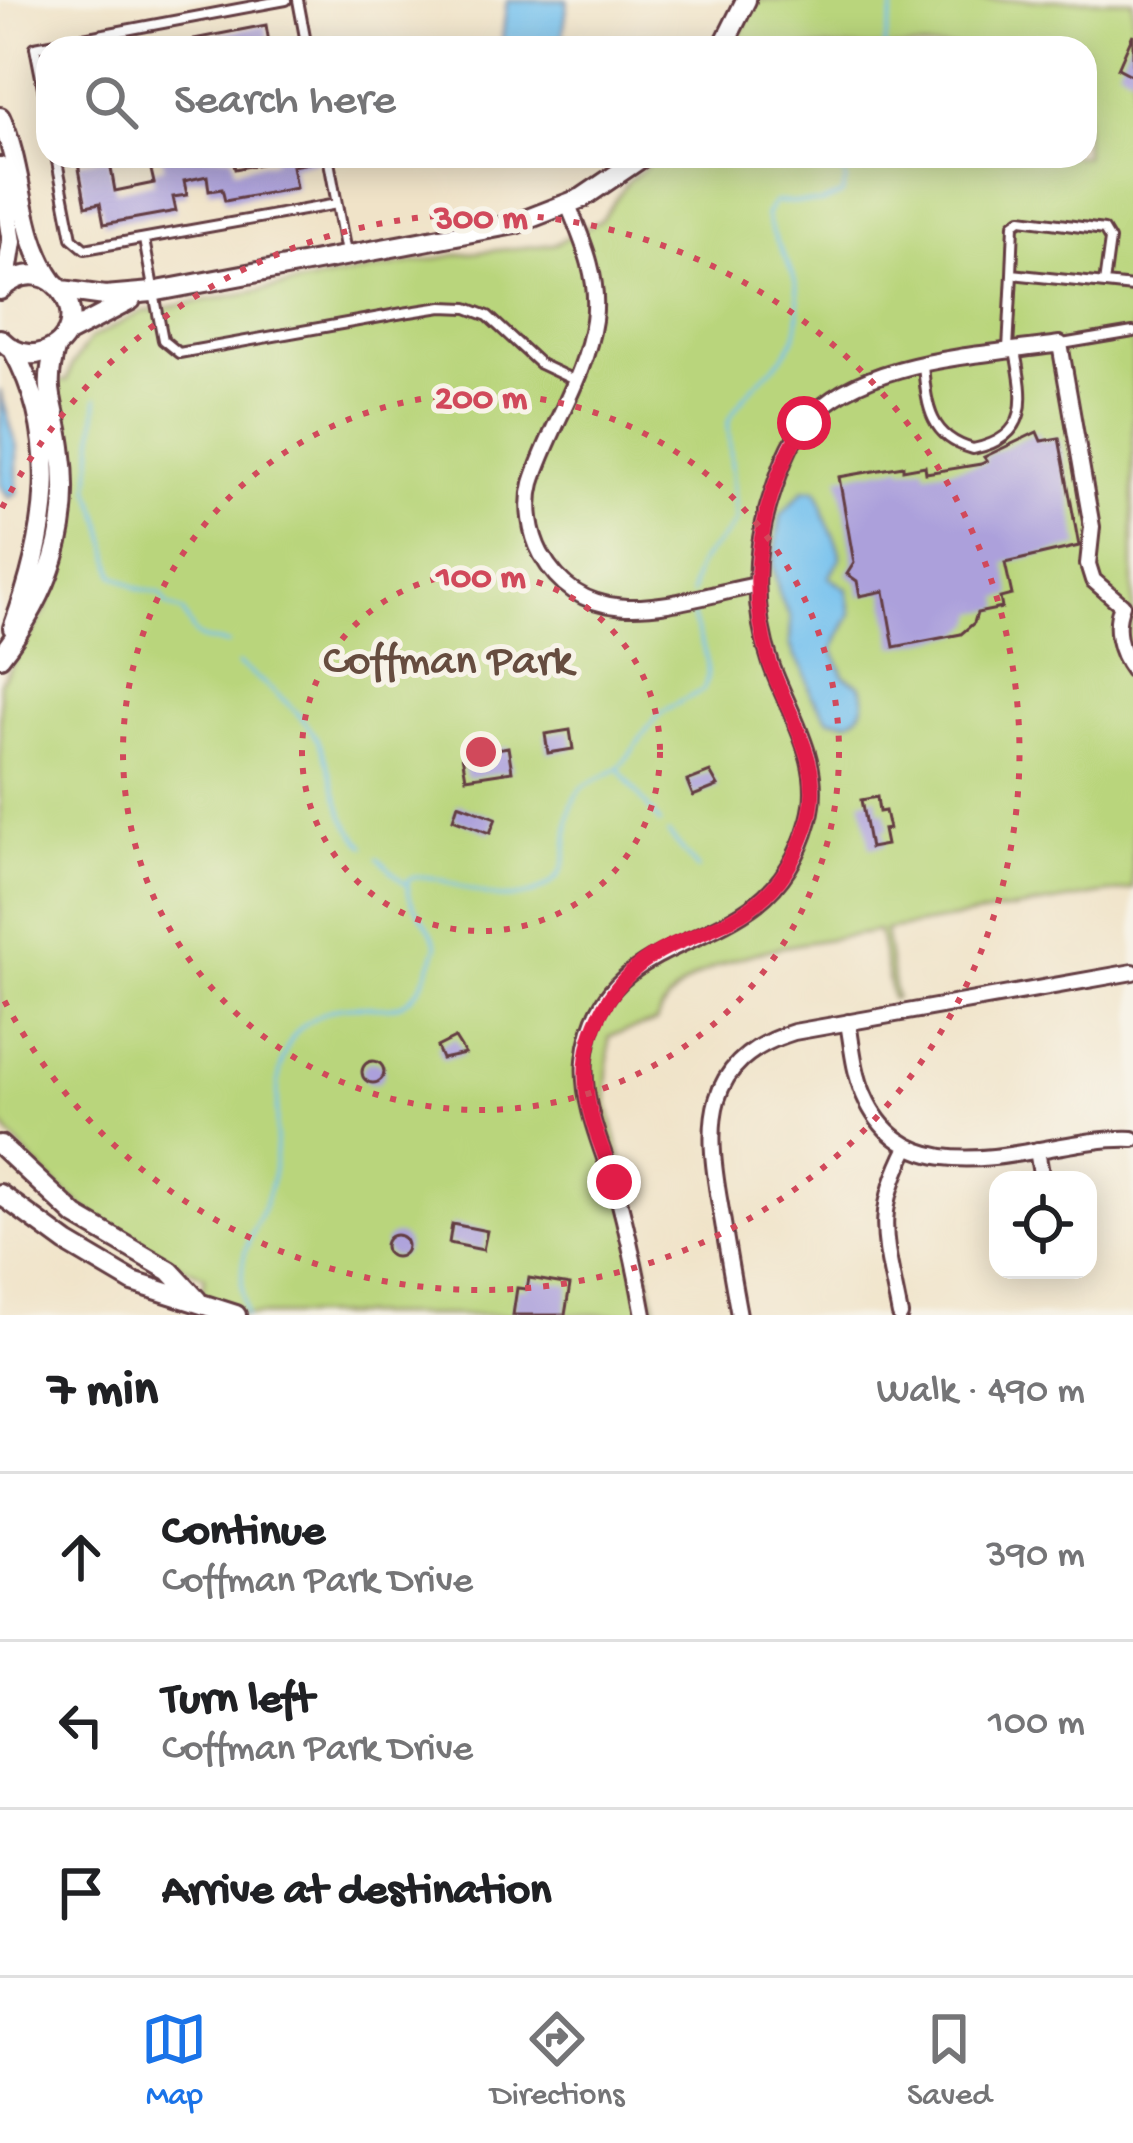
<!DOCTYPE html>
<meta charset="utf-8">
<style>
:root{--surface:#fff;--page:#f2f2f2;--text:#202124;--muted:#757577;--line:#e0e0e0;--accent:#1a73e8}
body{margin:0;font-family:"Gochi Hand",sans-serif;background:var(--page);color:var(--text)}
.controls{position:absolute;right:36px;bottom:36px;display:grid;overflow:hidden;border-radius:24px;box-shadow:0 6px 30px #0003}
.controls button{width:108px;height:108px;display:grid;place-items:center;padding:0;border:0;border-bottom:3px solid var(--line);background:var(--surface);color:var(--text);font:60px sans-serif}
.stop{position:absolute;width:36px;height:36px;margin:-27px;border:9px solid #e11d48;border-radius:50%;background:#fff}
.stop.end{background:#e11d48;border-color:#fff;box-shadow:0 3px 12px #0008}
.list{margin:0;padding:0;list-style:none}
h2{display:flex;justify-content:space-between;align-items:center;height:156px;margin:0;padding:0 48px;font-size:51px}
h2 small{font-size:39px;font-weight:400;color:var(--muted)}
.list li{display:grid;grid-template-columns:78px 1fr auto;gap:36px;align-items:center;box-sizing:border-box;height:168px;padding:0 48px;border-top:3px solid var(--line)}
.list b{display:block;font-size:45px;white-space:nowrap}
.list p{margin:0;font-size:39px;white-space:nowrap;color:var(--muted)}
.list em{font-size:39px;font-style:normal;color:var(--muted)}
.icon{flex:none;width:66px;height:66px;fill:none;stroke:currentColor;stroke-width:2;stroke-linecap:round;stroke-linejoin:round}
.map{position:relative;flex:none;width:1133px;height:1315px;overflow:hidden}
.search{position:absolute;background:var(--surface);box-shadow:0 6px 30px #0003;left:36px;right:36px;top:36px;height:132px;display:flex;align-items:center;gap:30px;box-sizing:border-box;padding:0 42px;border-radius:36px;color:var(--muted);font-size:45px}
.sheet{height:660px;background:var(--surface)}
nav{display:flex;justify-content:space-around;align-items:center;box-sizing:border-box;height:168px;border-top:3px solid var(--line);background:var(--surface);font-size:33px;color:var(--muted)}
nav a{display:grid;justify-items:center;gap:6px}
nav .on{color:var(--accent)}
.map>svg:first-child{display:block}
.green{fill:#b9d57c;stroke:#827a54;stroke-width:3}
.water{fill:#74c1ee;stroke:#5f708c;stroke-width:3}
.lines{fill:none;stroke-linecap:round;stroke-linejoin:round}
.stream{stroke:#74c1ee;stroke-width:3}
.building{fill:#aca0db}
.lane-casing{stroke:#633c43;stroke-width:14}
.street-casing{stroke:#633c43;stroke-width:20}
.secondary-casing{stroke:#633c43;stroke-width:24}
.lane{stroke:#fff;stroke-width:8}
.street{stroke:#fff;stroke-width:14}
.secondary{stroke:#fff;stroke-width:18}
.route{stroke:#e11d48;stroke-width:15}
.ring{fill:none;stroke:#d1495b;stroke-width:6;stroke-dasharray:6 12}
.labels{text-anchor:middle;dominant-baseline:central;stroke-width:10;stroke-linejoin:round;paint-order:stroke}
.park-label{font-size:45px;fill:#664c3f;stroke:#f7f3e8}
.centre{fill:#d1495b;stroke:#f7f3e8;stroke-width:6}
.ring-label{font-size:36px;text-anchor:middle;font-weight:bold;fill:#d1495b;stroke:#f7f3e8;stroke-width:10;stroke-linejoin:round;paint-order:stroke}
</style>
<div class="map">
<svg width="1133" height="1315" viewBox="0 0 1133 1315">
<rect width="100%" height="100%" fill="#f7f3e8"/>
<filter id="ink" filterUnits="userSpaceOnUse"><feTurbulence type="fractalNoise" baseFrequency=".00833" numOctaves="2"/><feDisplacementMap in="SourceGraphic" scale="24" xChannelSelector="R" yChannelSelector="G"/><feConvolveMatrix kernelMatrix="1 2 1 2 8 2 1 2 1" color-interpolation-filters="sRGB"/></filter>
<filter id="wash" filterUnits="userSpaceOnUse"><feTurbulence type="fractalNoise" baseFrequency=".004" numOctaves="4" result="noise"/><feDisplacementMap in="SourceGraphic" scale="48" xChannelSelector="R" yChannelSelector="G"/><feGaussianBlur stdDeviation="2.7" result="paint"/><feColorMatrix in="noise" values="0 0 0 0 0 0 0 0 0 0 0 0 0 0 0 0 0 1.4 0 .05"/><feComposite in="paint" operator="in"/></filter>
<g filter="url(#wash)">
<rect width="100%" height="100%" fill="#f0e3c8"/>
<!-- green -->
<path class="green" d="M755 0H1133V889L885 930 896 998 892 999 879 931C813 944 682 949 656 1022L609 1036 607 1099 658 1315H236L200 1303 205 1277C114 1234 63 1203 0 1122V683L45 612 69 526 72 460 57 381H67L71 367 90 339 142 312 461 254 555 244 601 220 629 181 659 156H1085V48H734Z"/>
<!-- water -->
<path class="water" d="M507 0H568L561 48H501Z
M0 390 17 447V493L9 498 0 485Z
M804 490H816C823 500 822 509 826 520 832 534 838 541 841 558L829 577 847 589 851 614 833 649 844 676 860 685C867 700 865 714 849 721L829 719 812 696 804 670 795 657 790 644 791 618 780 598 773 565 781 515Z"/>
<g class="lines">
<!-- stream -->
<path class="stream" d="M884 48 895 0
M97 398 90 489 103 525 114 575 137 588 161 594 167 605 183 612C199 643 195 638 228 644
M692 594C694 552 718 551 736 521L728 422C757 363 812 364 796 285 791 263 773 241 766 215L774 202 821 203 842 194 846 180 836 156
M238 664C266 684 303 712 319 743 337 779 334 817 365 846
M619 769 660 823
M668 833 698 869
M378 858 405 884
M246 1315C231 1239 260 1238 273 1174 282 1132 265 1056 304 1025 368 974 404 1055 437 946 431 921 404 906 408 880 442 862 494 925 551 883 576 865 561 821 576 796 587 777 609 779 621 765 636 749 645 727 662 713 674 704 690 697 703 690 718 657 691 635 691 604"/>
</g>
<g id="blocks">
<!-- building -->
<path class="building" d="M266 25 270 48H196L194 39Z
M1133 34V76L1118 68Z
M162 156H232L235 169 275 161 274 156H320V161L292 166 296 188 225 201 222 189 209 191 207 176 184 181 187 195 173 197 176 211 104 224 100 203 86 206 78 163 109 157 115 191 154 183 151 170 164 168Z
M1037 432 1041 441 1059 438 1079 546 1005 563 1012 595 1000 598 1002 608 977 613 974 623 961 634 894 647 884 591 860 596 857 581 847 574 854 563 839 477 903 466V470L925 466 926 473 981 464 987 461 984 457Z
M570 730 573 749 548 753 545 734Z
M508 747 512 771 466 778 462 755Z
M710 772 718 786 693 796 687 781Z
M877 797 879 812 885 811 889 829 883 830 886 845 870 848 861 800Z
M458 804 496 818 490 833 453 819Z
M455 1038 465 1054 442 1059 437 1047Z
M362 1072a11 11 0 1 1 22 0a11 11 0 1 1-22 0Z
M452 1224 487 1231 483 1250 449 1243Z
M385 1246a11 11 0 1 1 22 0a11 11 0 1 1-22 0Z
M529 1278 570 1285 565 1315H513L517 1288 527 1289Z"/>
</g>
</g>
<g filter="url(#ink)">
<use href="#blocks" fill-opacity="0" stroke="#633c43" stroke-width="3"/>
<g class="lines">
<!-- lane casing -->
<g class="lane-casing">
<path id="lane" d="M298 0 307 48
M48 113 35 47 286 0
M56 156 72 238 85 249 337 204
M328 156 346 253
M144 240 163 340 179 353 403 313 442 307 467 308 488 316 540 364 574 380
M1012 274 1014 224 1021 219 1104 230 1110 240 1104 284
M1062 344 1133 332
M1008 349 1012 274 1133 287
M923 366C927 406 929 437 973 449 1032 437 1024 398 1015 351"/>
</g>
<!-- street casing -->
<g class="street-casing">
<path id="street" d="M568 205C583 241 600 279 594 320 586 377 549 428 532 483 526 506 530 533 541 554 588 639 679 600 756 585
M848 1022C852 1046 854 1072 864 1095 913 1208 1044 1135 1133 1139
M1037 1150 1042 1180
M644 1315C637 1276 629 1238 619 1200 606 1155 581 1107 585 1060 596 951 691 954 757 903 784 882 800 852 809 820 825 763 789 715 771 664 753 612 753 556 769 504 778 476 787 445 806 422 861 358 981 356 1060 344L1092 527 1088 564 1093 580 1122 605C1113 627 1119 652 1133 670
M739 1315C732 1278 726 1241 720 1205 706 1125 702 1060 794 1032L1133 972
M900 1315C886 1241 872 1217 908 1147"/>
</g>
<!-- secondary casing -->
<g class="secondary-casing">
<path id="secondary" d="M722 48 746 0
M0 117C25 171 18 233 53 282
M0 167 12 242 5 285
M0 290C54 240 102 332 44 352 27 358 12 351 0 339
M62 290 105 296 152 292 515 224 582 198 644 156
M66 334 131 300
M13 350C63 440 47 536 13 628
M0 657C50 593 73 528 61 447 55 401 42 393 56 346
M0 1145 76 1216 170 1271 197 1300
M0 1194 67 1243 133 1282 236 1315"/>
</g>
<!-- lane -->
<use href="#lane" class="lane"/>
<!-- street -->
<use href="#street" class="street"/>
<!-- secondary -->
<use href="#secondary" class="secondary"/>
</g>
</g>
<g class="lines" filter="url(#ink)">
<!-- route -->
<path class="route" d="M614 1182C605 1154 591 1125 587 1095 579 1032 613 973 670 946 703 931 739 921 766 895 787 875 798 851 807 825 828 765 786 714 769 660 745 578 761 496 804 423"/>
</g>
<!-- distance rings -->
<g class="ring">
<circle cx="481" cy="752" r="179"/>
<circle cx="481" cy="752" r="358"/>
<path d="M2 508A538 538 0 1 1 2 996"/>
</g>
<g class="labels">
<!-- park labels -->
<g class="park-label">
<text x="448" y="663">Coffman Park</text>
</g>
</g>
<circle cx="481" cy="752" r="18" class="centre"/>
<g class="ring-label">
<text x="481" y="227">300 m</text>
<text x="481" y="407">200 m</text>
<text x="481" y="586">100 m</text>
</g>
</svg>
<div class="controls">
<button><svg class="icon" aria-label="locate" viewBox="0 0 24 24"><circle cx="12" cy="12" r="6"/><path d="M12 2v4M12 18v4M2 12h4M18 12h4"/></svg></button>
</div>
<div class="stop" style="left:804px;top:423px"></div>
<div class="stop end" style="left:614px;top:1182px"></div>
<div class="search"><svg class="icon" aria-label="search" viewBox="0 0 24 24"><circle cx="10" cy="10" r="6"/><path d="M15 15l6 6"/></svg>Search here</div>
</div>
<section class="sheet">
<h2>7 min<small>Walk · 490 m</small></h2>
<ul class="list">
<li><svg class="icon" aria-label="ahead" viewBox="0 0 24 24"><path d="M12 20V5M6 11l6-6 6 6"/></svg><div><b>Continue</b><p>Coffman Park Drive</p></div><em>390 m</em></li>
<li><svg class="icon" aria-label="left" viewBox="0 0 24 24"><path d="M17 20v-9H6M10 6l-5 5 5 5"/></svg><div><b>Turn left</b><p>Coffman Park Drive</p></div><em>100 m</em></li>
<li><svg class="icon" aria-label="arrive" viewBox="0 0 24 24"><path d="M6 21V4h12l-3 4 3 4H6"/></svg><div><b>Arrive at destination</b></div></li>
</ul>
</section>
<nav>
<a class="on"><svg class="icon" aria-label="map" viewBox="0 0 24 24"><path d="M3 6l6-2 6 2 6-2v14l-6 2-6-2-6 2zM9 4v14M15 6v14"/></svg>Map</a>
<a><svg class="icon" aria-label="directions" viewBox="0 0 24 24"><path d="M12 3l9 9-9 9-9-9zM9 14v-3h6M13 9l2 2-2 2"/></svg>Directions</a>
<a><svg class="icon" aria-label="saved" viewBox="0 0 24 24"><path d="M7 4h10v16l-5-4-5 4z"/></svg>Saved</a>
</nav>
